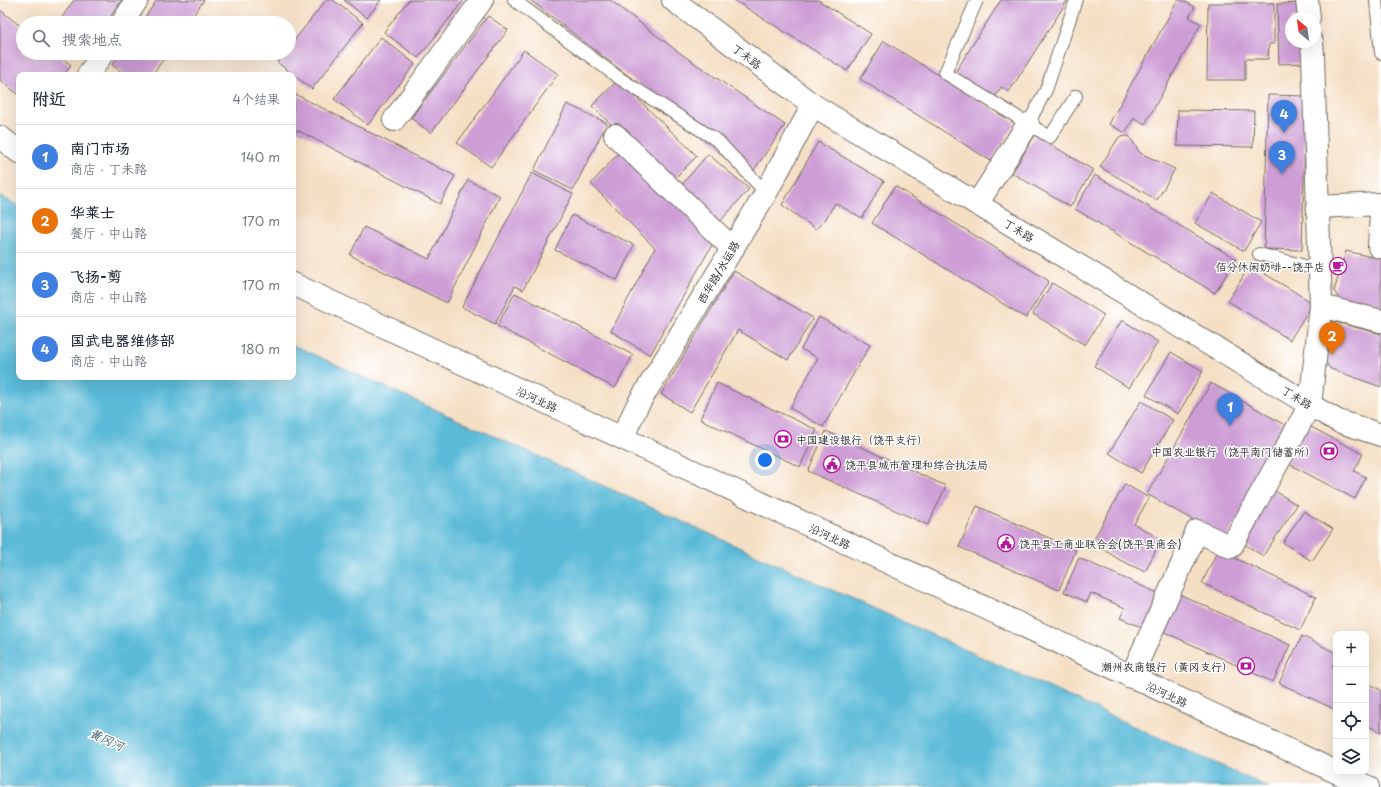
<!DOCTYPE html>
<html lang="zh">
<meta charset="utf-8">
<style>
:root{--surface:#fff;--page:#f2f2f3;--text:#1f2937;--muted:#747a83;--line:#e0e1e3;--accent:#ea580c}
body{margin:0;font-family:"Playpen Sans","LXGW WenKai TC",sans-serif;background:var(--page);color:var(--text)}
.controls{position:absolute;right:12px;bottom:12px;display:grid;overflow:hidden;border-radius:8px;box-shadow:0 4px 16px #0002}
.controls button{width:36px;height:36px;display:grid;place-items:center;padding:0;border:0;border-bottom:1px solid var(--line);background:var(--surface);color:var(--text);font:20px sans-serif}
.compass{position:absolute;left:1285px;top:12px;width:36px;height:36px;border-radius:50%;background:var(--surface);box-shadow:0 4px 16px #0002;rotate:331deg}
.you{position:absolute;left:765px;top:460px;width:14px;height:14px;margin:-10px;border:3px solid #fff;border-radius:50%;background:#1a73e8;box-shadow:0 0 0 6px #1a73e833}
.badge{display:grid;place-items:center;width:26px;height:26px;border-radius:50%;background:var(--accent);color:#fff;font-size:13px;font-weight:700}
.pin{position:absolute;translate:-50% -33px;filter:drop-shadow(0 1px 2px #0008)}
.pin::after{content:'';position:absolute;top:21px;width:14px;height:12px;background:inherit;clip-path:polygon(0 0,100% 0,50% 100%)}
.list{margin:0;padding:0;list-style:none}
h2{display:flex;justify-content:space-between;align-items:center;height:52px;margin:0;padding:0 16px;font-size:17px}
h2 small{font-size:13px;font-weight:400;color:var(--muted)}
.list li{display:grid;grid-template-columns:26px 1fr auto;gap:12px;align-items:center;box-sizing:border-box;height:64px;padding:0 16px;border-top:1px solid var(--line)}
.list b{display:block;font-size:15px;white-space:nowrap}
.list p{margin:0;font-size:13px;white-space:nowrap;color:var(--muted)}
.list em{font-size:13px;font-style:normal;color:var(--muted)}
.icon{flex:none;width:22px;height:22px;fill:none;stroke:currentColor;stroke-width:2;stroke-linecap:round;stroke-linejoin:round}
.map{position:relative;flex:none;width:1381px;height:787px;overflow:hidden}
.search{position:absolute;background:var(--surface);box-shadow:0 4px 16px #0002;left:16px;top:16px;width:280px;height:44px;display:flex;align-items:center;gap:10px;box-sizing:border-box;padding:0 14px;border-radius:22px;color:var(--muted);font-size:15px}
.panel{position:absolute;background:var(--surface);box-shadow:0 4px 16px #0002;left:16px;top:72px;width:280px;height:308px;border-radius:8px}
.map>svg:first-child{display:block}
.water{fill:#5abad8;stroke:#427282}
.building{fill:#cd9ed5}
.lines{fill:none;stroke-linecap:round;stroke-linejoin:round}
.lane-casing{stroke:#726a61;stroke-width:14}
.street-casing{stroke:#726a61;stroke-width:24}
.secondary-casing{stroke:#726a61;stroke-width:24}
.primary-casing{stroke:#726a61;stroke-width:24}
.lane{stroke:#fff;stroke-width:12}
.street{stroke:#fff;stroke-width:22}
.secondary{stroke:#fff;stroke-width:22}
.primary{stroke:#fff;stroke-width:22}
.labels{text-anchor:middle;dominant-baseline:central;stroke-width:3;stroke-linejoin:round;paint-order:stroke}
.street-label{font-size:11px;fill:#2b2b2b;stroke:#fff}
.poi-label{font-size:11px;fill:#2b2b2b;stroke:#fff;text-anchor:end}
.water-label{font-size:12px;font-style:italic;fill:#3b5d68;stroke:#fff}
</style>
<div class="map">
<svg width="1381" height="787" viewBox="0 0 1381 787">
<rect width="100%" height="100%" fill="#fff"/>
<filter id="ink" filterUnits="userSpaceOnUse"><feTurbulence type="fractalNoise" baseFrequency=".025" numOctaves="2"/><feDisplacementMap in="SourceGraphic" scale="8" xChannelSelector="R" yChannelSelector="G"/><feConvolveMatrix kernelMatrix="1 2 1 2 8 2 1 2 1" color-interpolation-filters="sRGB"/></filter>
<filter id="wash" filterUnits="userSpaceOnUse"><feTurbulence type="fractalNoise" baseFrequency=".012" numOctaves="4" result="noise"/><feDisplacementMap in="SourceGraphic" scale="16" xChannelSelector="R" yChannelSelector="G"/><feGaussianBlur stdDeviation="0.9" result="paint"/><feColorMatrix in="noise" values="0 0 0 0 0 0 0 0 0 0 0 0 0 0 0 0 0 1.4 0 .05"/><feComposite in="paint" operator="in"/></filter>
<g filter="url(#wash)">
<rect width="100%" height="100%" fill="#f5dfc4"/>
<!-- water -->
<path class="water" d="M0 196 19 206V377H293V345L1268 787H0Z"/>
<g id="blocks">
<!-- building -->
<path class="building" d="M74 0H122L106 23H58Z
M157 0H204L188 23H141Z
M326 0H333L363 23 312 89 277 62 285 53H289V47Z
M344 0H381L367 18Z
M409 0H464L418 58 384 32Z
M530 0H610L677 51 785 125 754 170 723 149Z
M734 0H818L871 34 847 71Z
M1001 0H1064L1067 1 1009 92 1001 87 994 99 954 74Z
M1178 0H1182L1195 7 1189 17 1201 24 1145 124 1134 118 1125 133 1109 124Z
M1208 3H1274V44H1269L1268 59H1245V80H1207Z
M1304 3 1305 18H1291V42H1305L1306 63 1279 64 1277 4Z
M0 10 23 28V53H55L71 65 64 75H19V95L0 80Z
M488 16 508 30 431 133 411 118Z
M381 37 415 64 368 125 334 99Z
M884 41 1015 123 991 161 860 79Z
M524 50 558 74 491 167 457 143Z
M120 53H168L152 75H126L112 65Z
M618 80 697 156 671 182 592 106Z
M293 93 455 176 440 204 297 130 293 137Z
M1268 95 1306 96 1302 250 1264 249Z
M567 104 607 123 573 190 534 170Z
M1178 110 1254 111 1253 147 1177 146Z
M1035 135 1093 170 1070 207 1012 173Z
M1129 136 1140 153 1175 169 1157 200 1100 167 1119 137Z
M818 142 884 181 862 218 835 203 825 220 816 229 782 205Z
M620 151 711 238 712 245 650 355 611 331 655 248 591 184Z
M708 154 749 189 718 224 678 189Z
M532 173 573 194 523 290 515 286 495 324 462 307Z
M1095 175 1236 259 1215 293 1075 209Z
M468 180 500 196 447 303 350 255 364 227 429 259Z
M895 186 1049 281 1026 318 872 223Z
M1213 193 1261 222 1244 251 1195 223Z
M572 215 634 245 617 280 555 250Z
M1346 251 1381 259V312L1341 302 1334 291Z
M1250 265 1313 303 1290 340 1228 301Z
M734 271 813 318 788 360 738 330 690 412 661 394Z
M1052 283 1104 315 1085 345 1033 314Z
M515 293 633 355 615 388 497 326Z
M819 317 870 345 823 427 790 408 818 358 801 349Z
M1122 320 1158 342 1129 388 1094 366Z
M1332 321 1381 334V387L1331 369 1326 363 1324 355Z
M1171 352 1203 371 1178 414 1146 395Z
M717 383 817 430 800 467 700 419Z
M1211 383 1290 428 1226 539 1147 494Z
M1141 401 1173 420 1141 473 1109 453Z
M1307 425 1363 454 1354 471 1366 477 1355 499 1287 463Z
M826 431 946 486 928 525 808 471Z
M1125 484 1149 498 1134 524 1161 539 1145 572 1120 560 1092 542Z
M1272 489 1297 505 1263 556 1238 540Z
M977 506 1076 550 1059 590 959 547Z
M1304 511 1333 529 1312 561 1283 543Z
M1218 550 1316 597 1300 630 1202 583Z
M1079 558 1162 595 1146 629 1120 618 1125 608 1091 593 1087 602 1064 592Z
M1177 593 1290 645 1273 682 1160 630Z
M1302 636 1336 653V658L1332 666 1336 668V710L1279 683Z
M1366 683 1381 690V732L1366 725Z"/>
</g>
</g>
<g filter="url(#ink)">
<use href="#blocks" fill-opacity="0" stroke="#726a61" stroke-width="1"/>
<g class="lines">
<!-- lane casing -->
<g class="lane-casing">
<path id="lane" d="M514 0 619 78 718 141 766 193
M977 0 945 73 1050 137 1076 96
M1376 0 1381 53
M1028 124 1046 90 1076 0
M1259 254 1305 266 1320 267"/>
</g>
<!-- street casing -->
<g class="street-casing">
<path id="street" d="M394 120 482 0
M615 135 733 249
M977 204 1028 124
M1318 207 1381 204
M1381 213 1379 247H1381
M1131 677 1197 531 1231 547 1310 405"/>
</g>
<!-- secondary casing -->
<g class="secondary-casing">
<path id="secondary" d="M1307 0 1309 18
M122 23 137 0
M88 75 103 53
M0 137 19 152
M293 284 1368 787
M1321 306 1381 321
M1310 405 1321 306 1313 56 1312 42
M622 438 637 406 766 193 813 105"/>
</g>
<!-- primary casing -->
<g class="primary-casing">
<path id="primary" d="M673 0 813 105 1310 405 1338 421 1381 435"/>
</g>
<!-- lane -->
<use href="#lane" class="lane"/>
<!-- street -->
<use href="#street" class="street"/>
<!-- secondary -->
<use href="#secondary" class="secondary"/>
<!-- primary -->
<use href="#primary" class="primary"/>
</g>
</g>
<!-- icons -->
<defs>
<g id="cafe-ring" transform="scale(0.9)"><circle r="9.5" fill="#fff" stroke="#b5179e" stroke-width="1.5"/><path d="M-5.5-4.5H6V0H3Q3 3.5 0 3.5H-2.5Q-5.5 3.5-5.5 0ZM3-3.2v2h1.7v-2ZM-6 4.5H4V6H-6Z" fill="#b5179e"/></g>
<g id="bank-ring" transform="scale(0.9)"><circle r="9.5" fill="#fff" stroke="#b5179e" stroke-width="1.5"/><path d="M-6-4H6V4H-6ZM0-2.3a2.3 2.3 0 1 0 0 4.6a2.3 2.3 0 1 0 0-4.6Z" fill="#b5179e"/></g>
<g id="civic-ring" transform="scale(0.9)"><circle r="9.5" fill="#fff" stroke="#b5179e" stroke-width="1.5"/><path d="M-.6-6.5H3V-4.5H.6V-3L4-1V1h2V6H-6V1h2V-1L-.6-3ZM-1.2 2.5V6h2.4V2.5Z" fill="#b5179e"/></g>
</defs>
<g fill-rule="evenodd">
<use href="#cafe-ring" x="1338" y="266"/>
<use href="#bank-ring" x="783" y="439"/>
<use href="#bank-ring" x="1329" y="451"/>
<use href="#civic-ring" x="832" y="464"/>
<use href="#civic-ring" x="1006" y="543"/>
<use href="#bank-ring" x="1246" y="666"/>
</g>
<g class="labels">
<!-- street labels -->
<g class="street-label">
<text transform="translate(747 56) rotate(37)">丁未路</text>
<text transform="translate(1019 230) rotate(31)">丁未路</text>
<text transform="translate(718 272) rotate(-59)">西华路/水运路</text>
<text transform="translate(1297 397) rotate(31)">丁未路</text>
<text transform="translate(537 399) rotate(25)">沿河北路</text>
<text transform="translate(830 536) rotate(25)">沿河北路</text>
<text transform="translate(1167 694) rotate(25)">沿河北路</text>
</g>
<!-- poi labels -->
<g class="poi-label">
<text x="1325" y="266">佰分休闲奶啡--饶平店</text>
<text x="796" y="439" text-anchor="start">中国建设银行（饶平支行）</text>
<text x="1316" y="451">中国农业银行（饶平南门储蓄所）</text>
<text x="845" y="464" text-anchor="start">饶平县城市管理和综合执法局</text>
<text x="1019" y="543" text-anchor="start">饶平县工商业联合会(饶平县商会)</text>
<text x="1233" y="666">潮州农商银行（黄冈支行）</text>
</g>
<!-- water labels -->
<g class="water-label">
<text transform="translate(107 739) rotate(24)">黄冈河</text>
</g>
</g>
</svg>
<div class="controls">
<button>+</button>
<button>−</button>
<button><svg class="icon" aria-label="locate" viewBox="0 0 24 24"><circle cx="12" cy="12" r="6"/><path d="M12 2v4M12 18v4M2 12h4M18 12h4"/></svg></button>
<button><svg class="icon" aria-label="layers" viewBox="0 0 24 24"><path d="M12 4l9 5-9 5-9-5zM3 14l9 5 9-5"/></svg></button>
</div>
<svg class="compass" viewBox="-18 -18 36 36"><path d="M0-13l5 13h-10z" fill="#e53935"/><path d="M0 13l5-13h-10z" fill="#747a83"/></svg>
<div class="you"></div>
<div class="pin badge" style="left:1230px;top:426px;background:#3f7fe0">1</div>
<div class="pin badge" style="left:1332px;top:355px;background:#e8710a">2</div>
<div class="pin badge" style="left:1282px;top:174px;background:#3f7fe0">3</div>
<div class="pin badge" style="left:1284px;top:133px;background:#3f7fe0">4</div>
<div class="search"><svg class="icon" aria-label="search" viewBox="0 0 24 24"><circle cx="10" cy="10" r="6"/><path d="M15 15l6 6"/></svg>搜索地点</div>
<section class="panel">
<h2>附近<small>4个结果</small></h2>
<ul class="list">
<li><span class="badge" style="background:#3f7fe0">1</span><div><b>南门市场</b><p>商店 · 丁未路</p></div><em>140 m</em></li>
<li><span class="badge" style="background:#e8710a">2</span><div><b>华莱士</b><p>餐厅 · 中山路</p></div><em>170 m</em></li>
<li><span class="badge" style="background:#3f7fe0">3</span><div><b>飞扬-剪</b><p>商店 · 中山路</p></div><em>170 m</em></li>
<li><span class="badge" style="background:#3f7fe0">4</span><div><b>国武电器维修部</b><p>商店 · 中山路</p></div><em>180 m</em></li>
</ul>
</section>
</div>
